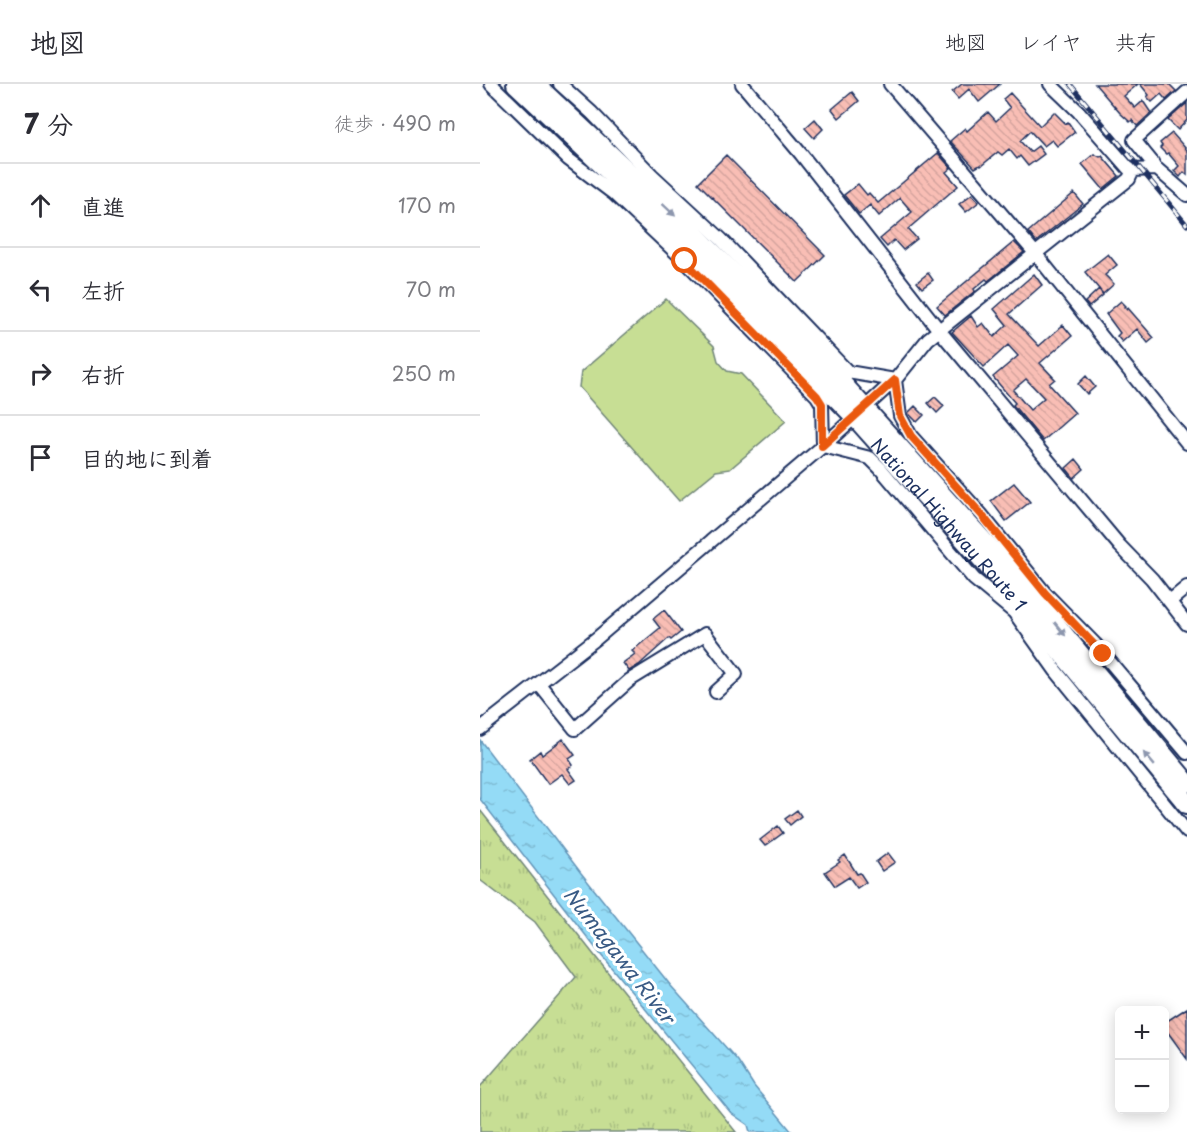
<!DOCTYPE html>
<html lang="ja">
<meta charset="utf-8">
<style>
:root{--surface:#fff;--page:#f2f2f3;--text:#2b2b33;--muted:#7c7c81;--line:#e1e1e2}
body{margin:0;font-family:"Playpen Sans","Klee One",sans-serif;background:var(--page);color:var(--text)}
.controls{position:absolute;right:18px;bottom:18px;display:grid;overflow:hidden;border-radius:9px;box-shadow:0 3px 15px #0003}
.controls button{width:54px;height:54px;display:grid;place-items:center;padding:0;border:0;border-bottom:2px solid var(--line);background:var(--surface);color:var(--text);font:30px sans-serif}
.stop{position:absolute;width:18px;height:18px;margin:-14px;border:4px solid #ea580c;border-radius:50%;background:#fff}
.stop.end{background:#ea580c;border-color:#fff;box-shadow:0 2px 6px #0008}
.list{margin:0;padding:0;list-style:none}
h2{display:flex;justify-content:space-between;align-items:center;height:78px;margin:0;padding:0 24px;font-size:26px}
h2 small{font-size:20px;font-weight:400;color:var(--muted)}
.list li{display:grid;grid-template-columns:39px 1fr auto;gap:18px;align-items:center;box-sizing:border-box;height:84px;padding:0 24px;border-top:2px solid var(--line)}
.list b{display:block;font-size:22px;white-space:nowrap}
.list em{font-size:20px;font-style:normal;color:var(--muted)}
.icon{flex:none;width:33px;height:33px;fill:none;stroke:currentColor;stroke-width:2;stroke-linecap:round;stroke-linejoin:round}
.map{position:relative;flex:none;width:707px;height:1048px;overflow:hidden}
header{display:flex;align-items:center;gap:36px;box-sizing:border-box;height:84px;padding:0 30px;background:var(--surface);border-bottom:2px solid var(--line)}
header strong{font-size:28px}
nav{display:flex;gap:33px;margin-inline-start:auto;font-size:21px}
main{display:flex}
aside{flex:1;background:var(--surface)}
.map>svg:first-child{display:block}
.grass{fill:url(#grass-tufts);stroke:#718679;stroke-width:1.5}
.pitch{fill:#c7de94;stroke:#718679;stroke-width:1.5}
.water{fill:url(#water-ripples);stroke:#6496b9;stroke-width:1.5}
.building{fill:url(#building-back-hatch);stroke:#1b2f5e;stroke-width:1.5;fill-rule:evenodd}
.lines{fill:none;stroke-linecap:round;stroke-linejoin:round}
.minor-casing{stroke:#1b2f5e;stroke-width:16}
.highway-casing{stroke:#1b2f5e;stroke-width:22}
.minor{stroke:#fff;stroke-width:12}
.highway{stroke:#fff;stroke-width:18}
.rail-casing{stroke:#1b2f5e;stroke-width:5}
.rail{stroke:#fff;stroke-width:3;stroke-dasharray:9;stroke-linecap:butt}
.oneway{fill:#8d97ae}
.route{stroke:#ea580c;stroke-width:8}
.labels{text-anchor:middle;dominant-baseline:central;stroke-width:6;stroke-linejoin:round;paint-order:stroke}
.street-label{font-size:18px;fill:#1b2f5e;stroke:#fff}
.water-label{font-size:20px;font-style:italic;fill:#395a84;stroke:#fff}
</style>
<header>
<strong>地図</strong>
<nav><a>地図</a><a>レイヤ</a><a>共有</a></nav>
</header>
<main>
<aside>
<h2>7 分<small>徒歩 · 490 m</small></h2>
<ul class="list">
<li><svg class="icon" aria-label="ahead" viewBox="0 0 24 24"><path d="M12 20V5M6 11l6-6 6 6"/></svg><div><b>直進</b></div><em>170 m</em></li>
<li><svg class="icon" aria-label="left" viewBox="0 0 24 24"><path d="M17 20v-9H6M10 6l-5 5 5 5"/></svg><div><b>左折</b></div><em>70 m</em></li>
<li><svg class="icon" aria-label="right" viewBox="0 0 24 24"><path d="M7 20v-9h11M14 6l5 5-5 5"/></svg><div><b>右折</b></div><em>250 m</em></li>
<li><svg class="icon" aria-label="arrive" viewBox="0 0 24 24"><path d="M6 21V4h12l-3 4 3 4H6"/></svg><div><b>目的地に到着</b></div></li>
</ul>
</aside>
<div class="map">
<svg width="707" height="1048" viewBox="0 0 707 1048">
<defs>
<pattern id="grass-tufts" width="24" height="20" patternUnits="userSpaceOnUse" patternTransform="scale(1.5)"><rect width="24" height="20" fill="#c7de94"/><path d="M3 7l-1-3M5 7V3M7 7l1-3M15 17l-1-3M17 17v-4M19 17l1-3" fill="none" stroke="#aabf82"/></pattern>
<pattern id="water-ripples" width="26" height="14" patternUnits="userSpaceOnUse" patternTransform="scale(1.5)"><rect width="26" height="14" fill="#94dbf6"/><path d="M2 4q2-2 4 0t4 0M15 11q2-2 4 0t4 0" fill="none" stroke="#7fbcd5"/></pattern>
<pattern id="building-back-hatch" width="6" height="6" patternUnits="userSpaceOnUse" patternTransform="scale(1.5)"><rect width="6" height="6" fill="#f9beb5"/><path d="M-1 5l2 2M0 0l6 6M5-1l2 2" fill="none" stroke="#d5a49e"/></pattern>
</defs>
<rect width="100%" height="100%" fill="#fff"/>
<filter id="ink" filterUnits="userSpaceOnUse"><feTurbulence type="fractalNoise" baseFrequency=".0167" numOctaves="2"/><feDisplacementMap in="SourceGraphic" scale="12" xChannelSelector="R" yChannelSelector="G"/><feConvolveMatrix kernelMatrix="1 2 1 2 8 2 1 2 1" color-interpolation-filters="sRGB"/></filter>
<g filter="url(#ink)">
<!-- grass -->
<path class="grass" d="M0 726 118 876 256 1048H0V1003L96 893 55 838 0 796Z"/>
<!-- pitch -->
<path class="pitch" d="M186 215 234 262 238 277 247 287 261 290 306 337 250 385 236 387 199 417 99 303 101 288Z"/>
<!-- water -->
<path class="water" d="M0 656 101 789 191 902 258 977 274 1002 312 1048H270L268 1041 251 1029 121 871 0 715Z"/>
<!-- building -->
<path class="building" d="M482 0H520L499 18 489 5 478 15 472 8Z
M615 0H658L644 12 655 24 663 17 671 29 657 42 652 36 650 38 640 29Z
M660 0H689L696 7 686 16 681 10 672 18 667 13 669 11Z
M372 8 379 17 359 34 352 25Z
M530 9 560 42 574 28 586 40 588 38 595 48 577 62 572 56 564 62 550 47 540 57 550 68 558 62 564 70 548 82 540 72 537 75 529 65 522 71 518 68 501 82 500 81 495 84 470 57 485 44 487 47 508 28 516 37 530 24 523 15Z
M707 19V36L698 46 688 36Z
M335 35 343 45 334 54 325 44Z
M692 49 707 66V91L704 88 700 93 694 87 699 82 688 69 686 70 680 64 682 62 680 59Z
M458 69 471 84 466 88 478 102 428 145 437 155 423 166 414 156 407 163 400 155 432 128 420 114 399 132 390 121 379 130 364 111 378 100 387 111 389 109 398 119Z
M614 70 620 73 622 72 639 92 623 105 602 80Z
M246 71 345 171 317 198 218 99Z
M594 109 603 120 556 158 548 148Z
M492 110 499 118 486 128 479 120Z
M534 158 544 168 508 197 506 195 494 205 495 207 465 231 457 222Z
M628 170 637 181 625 191 634 200 623 210 605 188Z
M448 189 453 196 442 204 437 198Z
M554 190 562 201 529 230 559 262 583 241 592 252 560 279 575 295 569 300 595 329 563 357 533 321 535 319 513 293 538 272 528 261 504 283 472 248 491 232 498 243 503 239 514 253 527 241 514 225ZM546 295 564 314 550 326 533 306Z
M619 205 623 211 609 223 605 218Z
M641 217 646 222 644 223 647 226 648 224 674 254 668 259 657 245 642 258 637 252 640 249 626 230Z
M606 292 615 303 607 310 598 300Z
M455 313 464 322 457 329 448 319Z
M435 322 444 331 437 338 428 329Z
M596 375 604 385 594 394 586 384Z
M534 399 550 418 526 437 511 417Z
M184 526 201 548 191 556 189 554 159 581 149 587 143 579 155 570 152 567 180 544 173 535Z
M83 655 95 671 89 675 93 681 88 685 96 696 90 700 82 690 68 700 50 675 60 667 62 671Z
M317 726 321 732 310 741 305 735Z
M298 742 303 749 285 762 280 756Z
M408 769 415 778 402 787 396 778Z
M365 771 377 790 380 789 386 798 377 804 369 793 355 802 345 788 360 778 358 776Z
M707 924V975L684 943V939Z"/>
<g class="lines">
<!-- minor casing -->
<g class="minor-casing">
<path id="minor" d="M11 0 88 75 133 109 205 177 337 312 342 320 343 362
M80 0 112 29 172 91 241 155 368 288 415 296 420 332 431 352 501 430 565 509 615 560 707 669
M262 0 321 70 459 246 640 462 672 495 707 540
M410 0 555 169 707 359
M570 0 599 28 648 84 653 86 677 85 707 111
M674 83 672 78 654 56 707 8
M343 362 390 374 400 384 494 495 534 528 576 587 707 748
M690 517 707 503
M59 600 95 645 150 596 225 550 256 590 236 608
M0 645 117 554 343 362 415 296 448 255 649 95 653 86"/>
</g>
<!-- highway casing -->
<g class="highway-casing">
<g id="highway">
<path id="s1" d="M36 0 193 148 374 332 531 508 707 720"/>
<path d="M55 0 198 134 336 270 542 500 707 699"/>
</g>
</g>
<!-- minor -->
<use href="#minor" class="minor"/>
<!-- highway -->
<use href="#highway" class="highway"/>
<!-- rail casing -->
<g class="rail-casing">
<path id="rail" d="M590 0 707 141"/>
</g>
<!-- rail -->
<use href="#rail" class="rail"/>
</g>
<!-- one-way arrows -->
<defs><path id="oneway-solid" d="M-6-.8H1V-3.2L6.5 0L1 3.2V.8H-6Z" transform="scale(1.5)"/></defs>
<g class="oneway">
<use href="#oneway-solid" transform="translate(189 126) rotate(43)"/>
<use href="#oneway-solid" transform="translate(580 545) rotate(51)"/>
<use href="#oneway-solid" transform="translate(669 675) rotate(-130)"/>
</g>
</g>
<g class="lines" filter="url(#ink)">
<!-- route -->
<path class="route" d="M205 177 337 312 342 320V362L415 296 420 332 431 352 501 430 565 509 623 570"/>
</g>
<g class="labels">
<!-- street labels -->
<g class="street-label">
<text stroke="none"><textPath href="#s1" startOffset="618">National Highway Route 1</textPath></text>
</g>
<!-- water labels -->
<g class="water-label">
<text transform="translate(140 871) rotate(52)">Numagawa River</text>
</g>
</g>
</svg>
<div class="controls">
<button>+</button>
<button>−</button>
</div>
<div class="stop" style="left:205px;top:177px"></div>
<div class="stop end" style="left:623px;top:570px"></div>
</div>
</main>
